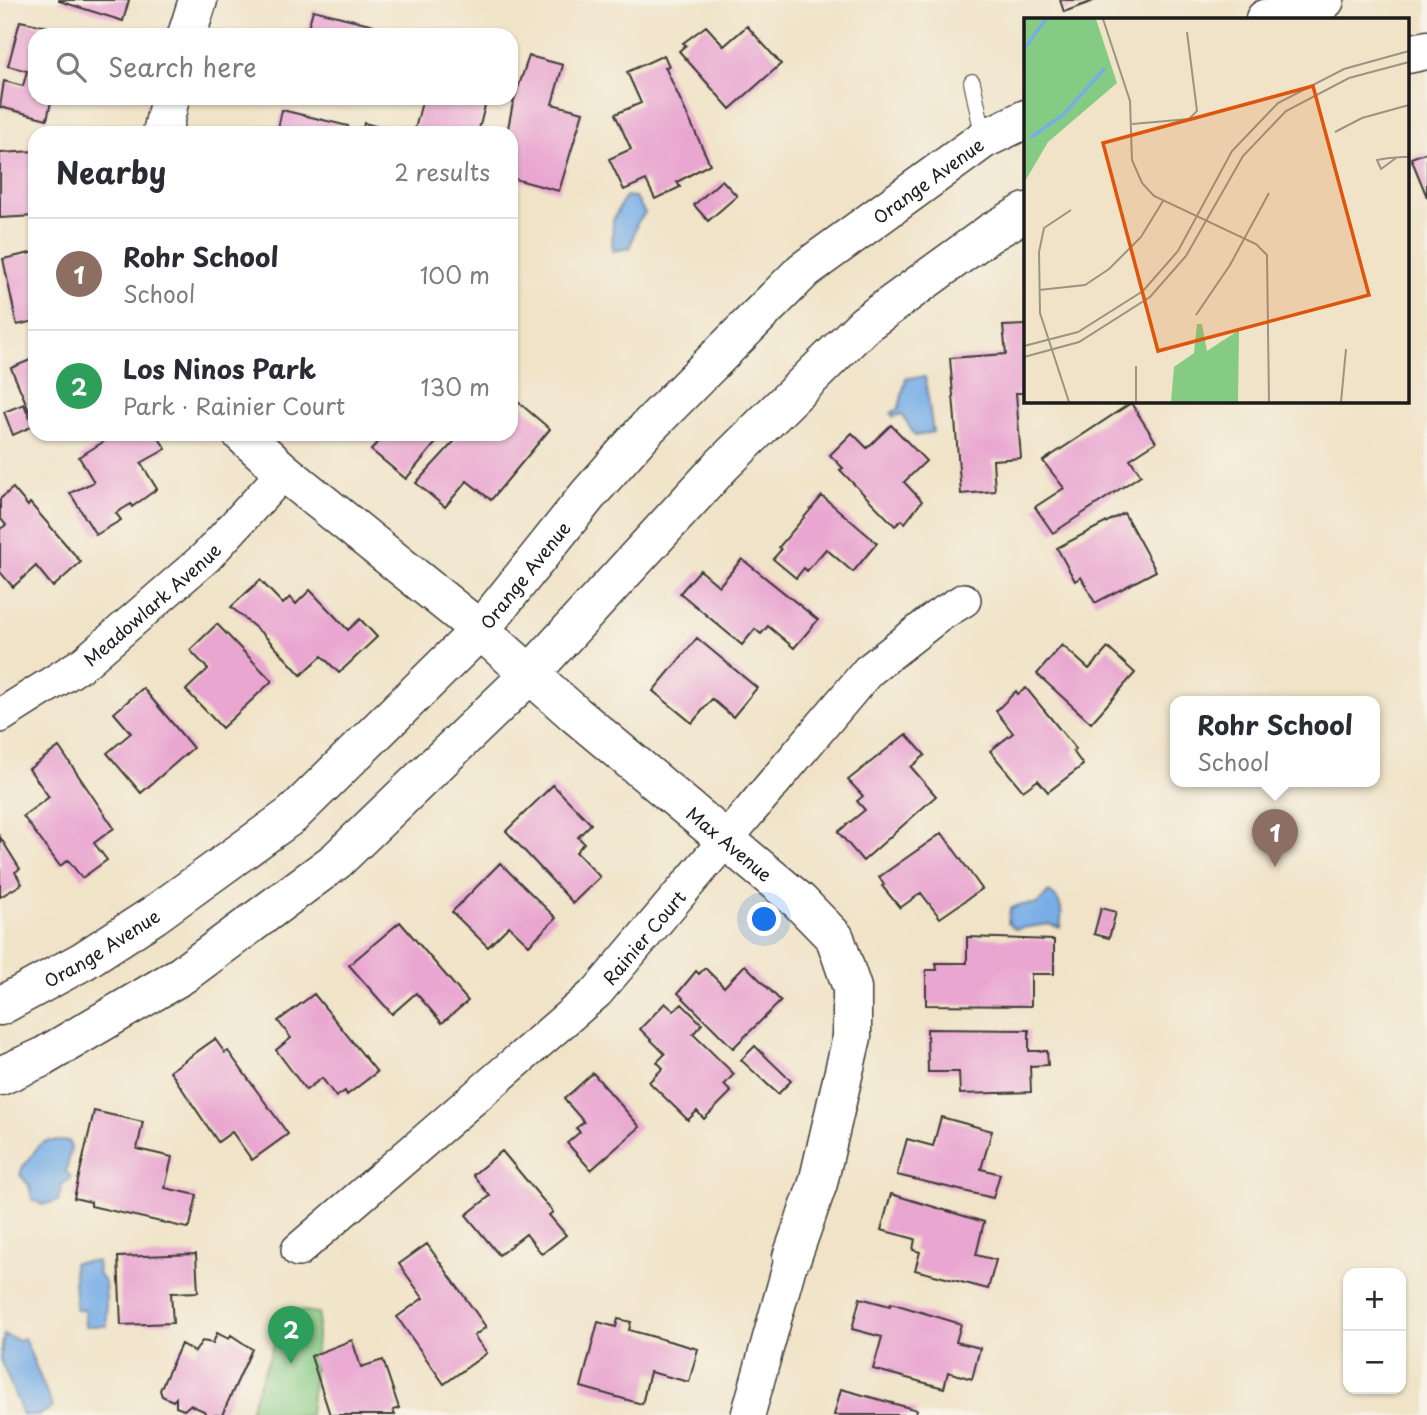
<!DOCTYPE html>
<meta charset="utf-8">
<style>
:root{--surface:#fff;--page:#f7f7f7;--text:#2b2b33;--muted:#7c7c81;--line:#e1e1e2;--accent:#1f6fb2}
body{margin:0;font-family:"Playpen Sans",sans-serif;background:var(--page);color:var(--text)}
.controls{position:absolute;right:21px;bottom:21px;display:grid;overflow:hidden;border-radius:14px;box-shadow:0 2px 5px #0004}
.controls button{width:63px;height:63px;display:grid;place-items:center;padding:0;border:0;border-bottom:2px solid var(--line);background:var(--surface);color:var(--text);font:35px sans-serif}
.you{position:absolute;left:765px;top:920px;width:24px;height:24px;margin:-18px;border:5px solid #fff;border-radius:50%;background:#1a73e8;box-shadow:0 0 0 10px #1a73e833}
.badge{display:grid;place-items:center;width:46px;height:46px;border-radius:50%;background:var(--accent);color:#fff;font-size:23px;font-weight:700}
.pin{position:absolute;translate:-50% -58px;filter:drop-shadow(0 2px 4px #0008)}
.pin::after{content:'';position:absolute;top:37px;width:24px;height:21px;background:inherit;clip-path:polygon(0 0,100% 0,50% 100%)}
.popup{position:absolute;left:1170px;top:696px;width:210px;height:91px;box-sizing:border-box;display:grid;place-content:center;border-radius:14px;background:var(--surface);filter:drop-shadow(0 2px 5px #0005);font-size:23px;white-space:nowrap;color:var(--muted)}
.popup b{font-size:26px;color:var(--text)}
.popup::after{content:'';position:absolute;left:50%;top:100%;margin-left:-14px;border:14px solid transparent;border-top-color:var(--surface)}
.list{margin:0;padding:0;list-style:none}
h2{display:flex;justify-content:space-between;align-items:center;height:91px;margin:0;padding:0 28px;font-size:30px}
h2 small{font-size:23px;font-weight:400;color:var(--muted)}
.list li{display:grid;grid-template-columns:46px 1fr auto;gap:21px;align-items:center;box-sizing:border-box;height:112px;padding:0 28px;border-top:2px solid var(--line)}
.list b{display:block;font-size:26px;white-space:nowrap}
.list p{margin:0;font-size:23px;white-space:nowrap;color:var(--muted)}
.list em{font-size:23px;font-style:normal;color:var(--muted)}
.icon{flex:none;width:38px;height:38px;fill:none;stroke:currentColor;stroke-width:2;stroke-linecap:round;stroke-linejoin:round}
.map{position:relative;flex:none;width:1427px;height:1415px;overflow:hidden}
.search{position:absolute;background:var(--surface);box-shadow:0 2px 5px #0004;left:28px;top:28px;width:490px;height:77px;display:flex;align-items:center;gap:18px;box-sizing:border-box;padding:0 24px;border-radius:21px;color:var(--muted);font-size:26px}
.panel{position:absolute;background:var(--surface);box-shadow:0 2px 5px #0004;left:28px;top:126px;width:490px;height:315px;border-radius:21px}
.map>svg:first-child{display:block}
.green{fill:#86cb84;stroke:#517450;stroke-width:2}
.water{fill:#78aee6;stroke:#4a6581;stroke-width:2}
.building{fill:#e9a6d0}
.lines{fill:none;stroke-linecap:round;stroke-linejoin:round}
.lane-casing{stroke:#3c3a36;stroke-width:18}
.street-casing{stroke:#3c3a36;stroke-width:36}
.secondary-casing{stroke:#3c3a36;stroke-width:41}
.primary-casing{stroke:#3c3a36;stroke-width:41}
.lane{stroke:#fff;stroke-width:16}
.street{stroke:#fff;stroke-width:33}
.secondary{stroke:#fff;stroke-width:38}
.primary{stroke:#fff;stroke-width:38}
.labels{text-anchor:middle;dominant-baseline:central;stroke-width:5;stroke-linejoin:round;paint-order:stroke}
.street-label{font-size:18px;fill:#1c1c1c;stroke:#f7f3e8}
.inset-river{fill:none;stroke:#78aee6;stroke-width:3.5}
.inset-road{fill:none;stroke:#9b9383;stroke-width:2}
.view{fill:#de560d;fill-opacity:0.15;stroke:#de560d;stroke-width:3.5}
.inset-edge{fill:none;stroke:#1c1c1c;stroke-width:3.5}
</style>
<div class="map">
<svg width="1427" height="1415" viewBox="0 0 1427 1415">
<rect width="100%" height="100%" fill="#f7f3e8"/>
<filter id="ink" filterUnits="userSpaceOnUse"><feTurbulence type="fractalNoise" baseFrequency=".0143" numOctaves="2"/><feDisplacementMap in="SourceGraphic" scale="14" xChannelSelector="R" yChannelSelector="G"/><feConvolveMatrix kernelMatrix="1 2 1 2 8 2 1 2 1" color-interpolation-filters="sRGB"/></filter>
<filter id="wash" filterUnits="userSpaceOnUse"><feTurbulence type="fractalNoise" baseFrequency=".00686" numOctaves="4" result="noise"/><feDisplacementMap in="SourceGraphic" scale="28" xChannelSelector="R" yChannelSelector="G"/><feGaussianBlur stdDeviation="1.57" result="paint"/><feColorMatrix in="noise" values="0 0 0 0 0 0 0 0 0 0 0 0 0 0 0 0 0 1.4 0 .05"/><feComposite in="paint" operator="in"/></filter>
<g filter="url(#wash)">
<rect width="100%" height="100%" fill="#f0e3c7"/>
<!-- green -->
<path class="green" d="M287 1309 319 1313 310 1415H248Z"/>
<!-- water -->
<path class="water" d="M625 196 635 197 645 213 637 223 630 248 612 251 613 220Z
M925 377 933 432 915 436 902 414 893 417 891 413 899 408 906 378Z
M1049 892C1064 901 1062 914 1060 928L1049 924 1015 929 1008 923 1010 909 1019 905 1037 904Z
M69 1141 71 1149 66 1172 71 1177 62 1185 58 1201 42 1205 32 1199 29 1185 20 1175 23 1166C33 1159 35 1144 45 1142 52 1140 61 1142 69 1141Z
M97 1261 98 1273 105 1284 107 1326H85L84 1310H76L73 1263Z
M4 1335 19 1340 24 1338 53 1408 39 1415H23L0 1358Z"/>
<g id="blocks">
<!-- building -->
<path class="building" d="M129 0 123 21 59 1V0Z
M1060 0H1096L1064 12Z
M313 10 374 25V29L389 35H306Z
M20 21 83 34 35 35V98H52L47 119 0 107 4 81 23 86 27 71 8 66Z
M706 26 724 46 747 26 781 64 730 109 679 51 686 45 683 43Z
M664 55 669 66 665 67 710 164 677 182 680 187 655 199 646 180 624 190 609 159 631 149 615 114 641 103 627 72Z
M529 56 563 65 552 104 583 112 559 191 511 178V133H507L513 103Z
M423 98H487L478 133H414Z
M282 110 348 126 347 133H277Z
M364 123 394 131V133H362Z
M35 151V216L0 218V153Z
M1427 152V197L1411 158Z
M722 180 737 196 708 221 694 205Z
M35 252V321L17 325 3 259Z
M1026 325V393H1016L1021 458 993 460 995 491 961 494 950 358 1006 354 1003 326Z
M35 358V424L11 368Z
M511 396 550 429 491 500 467 481 445 507 416 483 461 434H511Z
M1131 403 1156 442 1130 459 1141 475 1053 533 1035 507 1064 488 1043 461Z
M24 404 33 426 13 435 4 412Z
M891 425 926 461 904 482 922 501 905 523 902 520 895 526 840 470 843 468 830 455 852 433 867 448Z
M116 434H156L166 449 141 463 157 489 132 507 131 504 116 513 121 520 96 535 70 493 94 482 79 457Z
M384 434H443L406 479 371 450Z
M13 488 28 506 30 503 81 562 53 587 36 566 13 587 0 572V529L6 525 0 518V499Z
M822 496 877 543 853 572 826 549 807 571 804 568 796 578 773 559 781 550 779 547Z
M1124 513 1156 571 1095 603 1081 577 1075 581 1057 548Z
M742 559 818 620 794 648 768 626 761 634 755 629 742 645 680 593 700 570 719 586Z
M260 580 283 604 290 597 296 604 310 590 348 630 360 619 377 637 339 673 322 656 301 675 264 635 231 607Z
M217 624 272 681 222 728 186 690 208 669 190 650Z
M697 638 757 688 733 717 712 699 692 723 653 691Z
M1062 645 1089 669 1108 648 1135 673 1091 723 1037 674Z
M143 688 193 748 141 793 107 753 131 733 114 713Z
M1026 688 1076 749 1073 751 1083 765 1048 792 1038 780 1023 791 990 751 1013 733 996 711 1016 691 1018 694Z
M906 734 925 755 911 767 936 796 863 861 838 832 865 810 857 801 863 796 848 780Z
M59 747 114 828 94 843 107 860 82 878 68 860 60 866 23 816 49 797 29 769Z
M553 785 591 824 578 837 584 843 576 852 600 877 573 903 506 831Z
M942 833 982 889 940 918 921 893 900 908 882 886 884 885 879 877Z
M0 837 20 869 15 872 22 884 0 897Z
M500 863 556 918 529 945 509 926 488 947 452 912Z
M1101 908 1116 912 1109 938 1094 934Z
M400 922 468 1001 442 1023 416 993 392 1014 349 965Z
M967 937 1054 940V974H1031V1006L926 1005V970H937L936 963H967Z
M745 965 781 1001 733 1048 678 993 696 971 699 974 705 968 724 987Z
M314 994 377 1072 347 1095 345 1091 336 1097 322 1078 306 1090 276 1050 291 1038 278 1021Z
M665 1003 674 1011 682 1004 702 1024 693 1034 734 1074 724 1085 731 1092 704 1119 697 1111 688 1120 649 1082 663 1068 657 1062 665 1054 640 1029Z
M927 1029 1029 1030V1051H1047L1048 1065 1030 1066 1031 1092 960 1094 959 1072H928Z
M215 1039 225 1053 228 1051 288 1134 252 1160 232 1132 218 1142 170 1071Z
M755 1046 791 1081 778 1094 741 1060Z
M593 1073 640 1127 591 1170 567 1143 580 1132 576 1128 584 1122 564 1099Z
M94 1111 143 1122 137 1149 172 1157 165 1188 197 1195 190 1226 187 1228 91 1206V1202L74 1198Z
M941 1117 992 1131 981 1169 1000 1174 993 1198 897 1175 907 1139 933 1146Z
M502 1151 553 1212 549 1215 566 1235 542 1254 526 1234 499 1255 466 1215 490 1196 473 1175Z
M891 1194 984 1222 976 1255 996 1260 988 1289 915 1270 920 1252 913 1250 915 1239 881 1230Z
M427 1244 486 1327 474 1336 487 1353 444 1384 397 1317 423 1298 399 1264Z
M196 1254 198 1292 171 1293 173 1323 121 1325 118 1257Z
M860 1298 890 1306 891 1303 961 1324 956 1342 980 1348 972 1379 948 1372 944 1388 873 1369 882 1337 852 1329Z
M618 1319 631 1322 629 1330 698 1349 689 1382 650 1372 642 1404 581 1387 598 1322 616 1327Z
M217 1333 229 1339 231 1335 252 1349 222 1415H206L204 1411 190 1405 184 1410 176 1407V1398L173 1401 162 1396 160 1390 181 1344 195 1352 202 1341 213 1343Z
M352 1340 361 1367 383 1360 399 1408 393 1410 395 1415H330L311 1356Z
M841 1389 917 1410 915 1415H834Z"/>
</g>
</g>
<g filter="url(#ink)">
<use href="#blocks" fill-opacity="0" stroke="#3c3a36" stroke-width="2"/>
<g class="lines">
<!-- lane casing -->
<g class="lane-casing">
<path id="lane" d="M972 82 984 139"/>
</g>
<!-- street casing -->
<g class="street-casing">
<g id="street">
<path id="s1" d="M0 716 84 663 206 557 284 472"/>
<path id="s2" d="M298 1250 597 992 868 671 938 616 964 600"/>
<path d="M748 1415 792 1257"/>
</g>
</g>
<!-- secondary casing -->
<g class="secondary-casing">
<g id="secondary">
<path d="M187 35 198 0"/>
<path d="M162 133 170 98"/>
<path id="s3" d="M242 434 284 472 480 630 576 715 799 901 835 938 852 988V1037L818 1183 792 1257"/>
</g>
</g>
<!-- primary casing -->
<g class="primary-casing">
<g id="primary">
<path d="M1265 19 1325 0"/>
<path d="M1408 54 1427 50"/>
<path id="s4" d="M0 1006 83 961 154 915 292 815 480 630 588 495 648 427 804 270 984 139 1026 119"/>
<path d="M0 1076 41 1058 182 975 336 861 530 674 722 465 865 324 990 233 1026 212"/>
</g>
</g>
<!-- lane -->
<use href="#lane" class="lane"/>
<!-- street -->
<use href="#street" class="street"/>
<!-- secondary -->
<use href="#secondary" class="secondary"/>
<!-- primary -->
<use href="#primary" class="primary"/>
</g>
</g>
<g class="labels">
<!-- street labels -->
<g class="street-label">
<text stroke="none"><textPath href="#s4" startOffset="1251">Orange Avenue</textPath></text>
<text stroke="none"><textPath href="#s4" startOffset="684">Orange Avenue</textPath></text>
<text stroke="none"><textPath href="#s1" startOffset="189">Meadowlark Avenue</textPath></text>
<text stroke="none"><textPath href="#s3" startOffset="637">Max Avenue</textPath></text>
<text stroke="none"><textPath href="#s2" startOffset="467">Rainier Court</textPath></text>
<text stroke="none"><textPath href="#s4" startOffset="117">Orange Avenue</textPath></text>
</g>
</g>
<!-- overview -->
<g transform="translate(1024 18)">
<rect width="385" height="385" fill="#f0e3c7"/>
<path d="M0 1H72L93 65 24 124 0 165ZM173 306H178L183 333 215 312 214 384H147L150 349 170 335Z" fill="#86cb84"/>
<path class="inset-river" d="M0 31 22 1M6 120 39 97 81 50"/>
<path class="inset-road" d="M79 1 106 83 108 142 118 165 130 178 232 226 243 237 245 384M108 106 165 101 173 93 163 14M311 114 338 100 385 87M372 140 357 151 353 142 365 140 379 139H385M15 272 61 267 85 251 117 219 139 183M172 297 206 247 245 175M0 328 54 314 119 273 154 233 208 133 254 85 320 51 385 33M0 339 55 324 126 279 162 238 219 138 262 93 325 60 385 44M112 348V384M45 384 16 295 15 234 20 210 47 192M317 384 322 331"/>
<path class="view" d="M289 68 345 277 134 333 79 125Z"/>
<rect width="385" height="385" class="inset-edge"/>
</g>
</svg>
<div class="controls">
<button>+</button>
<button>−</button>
</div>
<div class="you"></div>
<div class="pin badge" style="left:1275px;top:867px;background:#8d6e63">1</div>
<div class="popup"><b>Rohr School</b>School</div>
<div class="pin badge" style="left:291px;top:1364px;background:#2e9e5b">2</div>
<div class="search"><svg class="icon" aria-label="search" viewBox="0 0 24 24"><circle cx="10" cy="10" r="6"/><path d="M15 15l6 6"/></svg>Search here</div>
<section class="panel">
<h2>Nearby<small>2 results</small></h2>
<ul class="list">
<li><span class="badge" style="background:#8d6e63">1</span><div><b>Rohr School</b><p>School</p></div><em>100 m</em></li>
<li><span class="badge" style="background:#2e9e5b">2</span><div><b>Los Ninos Park</b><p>Park · Rainier Court</p></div><em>130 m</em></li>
</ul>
</section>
</div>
